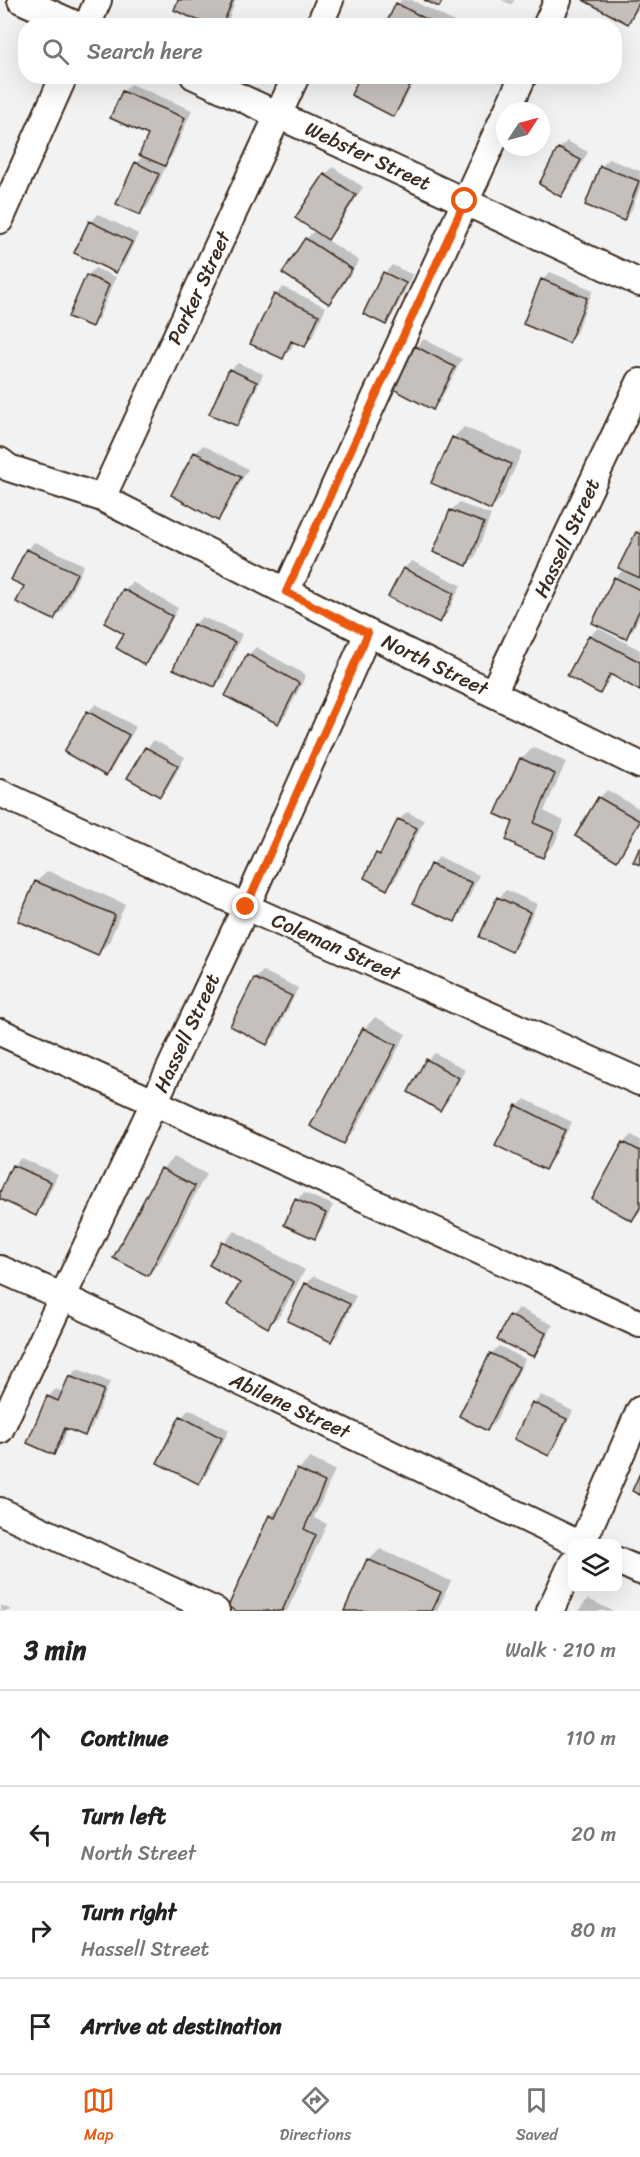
<!DOCTYPE html>
<meta charset="utf-8">
<style>
:root{--surface:#fff;--page:#f2f2f2;--text:#222;--muted:#767676;--line:#e0e0e0;--accent:#ea580c}
body{margin:0;font-family:Sriracha,sans-serif;background:var(--page);color:var(--text)}
.controls{position:absolute;right:18px;bottom:18px;display:grid;overflow:hidden;border-radius:12px;box-shadow:0 6px 24px #0002}
.controls button{width:54px;height:54px;display:grid;place-items:center;padding:0;border:0;border-bottom:2px solid var(--line);background:var(--surface);color:var(--text);font:30px sans-serif}
.compass{position:absolute;left:496px;top:102px;width:54px;height:54px;border-radius:50%;background:var(--surface);box-shadow:0 6px 24px #0002;rotate:54deg}
.stop{position:absolute;width:18px;height:18px;margin:-14px;border:4px solid #ea580c;border-radius:50%;background:#fff}
.stop.end{background:#ea580c;border-color:#fff;box-shadow:0 2px 6px #0008}
.list{margin:0;padding:0;list-style:none}
h2{display:flex;justify-content:space-between;align-items:center;height:78px;margin:0;padding:0 24px;font-size:26px}
h2 small{font-size:20px;font-weight:400;color:var(--muted)}
.list li{display:grid;grid-template-columns:39px 1fr auto;gap:18px;align-items:center;box-sizing:border-box;height:96px;padding:0 24px;border-top:2px solid var(--line)}
.list b{display:block;font-size:22px;white-space:nowrap}
.list p{margin:0;font-size:20px;white-space:nowrap;color:var(--muted)}
.list em{font-size:20px;font-style:normal;color:var(--muted)}
.icon{flex:none;width:33px;height:33px;fill:none;stroke:currentColor;stroke-width:2;stroke-linecap:round;stroke-linejoin:round}
.map{position:relative;flex:none;width:640px;height:1611px;overflow:hidden}
.search{position:absolute;background:var(--surface);box-shadow:0 6px 24px #0002;left:18px;right:18px;top:18px;height:66px;display:flex;align-items:center;gap:15px;box-sizing:border-box;padding:0 21px;border-radius:24px;color:var(--muted);font-size:22px}
.sheet{height:462px;background:var(--surface)}
nav{display:flex;justify-content:space-around;align-items:center;box-sizing:border-box;height:84px;border-top:2px solid var(--line);background:var(--surface);font-size:16px;color:var(--muted)}
nav a{display:grid;justify-items:center;gap:3px}
nav .on{color:var(--accent)}
.map>svg:first-child{display:block}
.shadow{fill:#0003}
.building{fill:#c6c0bd;stroke:#3b2a1e;stroke-width:1.5}
.lines{fill:none;stroke-linecap:round;stroke-linejoin:round}
.minor-casing{stroke:#3b2a1e;stroke-width:30}
.minor{stroke:#fff;stroke-width:26}
.route{stroke:#ea580c;stroke-width:8}
.labels{text-anchor:middle;dominant-baseline:central;stroke-width:4.5;stroke-linejoin:round;paint-order:stroke}
.street-label{font-size:20px;fill:#3b2a1e;stroke:#fff}
</style>
<div class="map">
<svg width="640" height="1611" viewBox="0 0 640 1611">
<rect width="100%" height="100%" fill="#f3f2f2"/>
<filter id="ink" filterUnits="userSpaceOnUse"><feTurbulence type="fractalNoise" baseFrequency=".0167" numOctaves="2"/><feDisplacementMap in="SourceGraphic" scale="12" xChannelSelector="R" yChannelSelector="G"/><feConvolveMatrix kernelMatrix="1 2 1 2 8 2 1 2 1" color-interpolation-filters="sRGB"/></filter>
<g filter="url(#ink)">
<!-- shadow -->
<path class="shadow" d="M179 0H236L228 20 222 26Z
M401 0H412L460 25 386 26Z
M501 0H515L511 4Z
M587 0H640V5L635 14 627 22Z
M362 76H417L401 107 393 115Z
M131 84 192 110 172 156 164 165 166 166 148 206 140 214 136 163 144 155 150 134 123 92Z
M567 141 588 152 569 187 561 195 559 149Z
M609 159 640 171V188L631 211 624 219 601 167Z
M333 167 363 187 336 230 326 239 359 261 337 294 329 302 306 239 315 230 325 175Z
M98 214 138 234 124 264 116 272 91 222Z
M392 265 413 275 393 315 385 323V273Z
M95 268 116 277 99 318 91 326 87 276Z
M550 272 593 290 576 333 569 341 542 280Z
M283 287 326 307 312 338 304 345 295 341 291 349 283 357 275 295Z
M424 339 462 359 440 401 433 408 416 347Z
M238 363 263 374 244 417 236 424 230 370Z
M464 427 522 452 502 497 491 508 453 438Z
M203 445 248 469 225 511 217 519 173 494 196 453Z
M459 503 491 515 475 557 467 564 435 552 451 510Z
M640 529V615L633 630 625 637 615 578 624 569 637 533Z
M35 542 84 565 62 611 54 619 26 585 13 579 27 549Z
M412 561 461 585 447 614 439 622 390 597 404 568Z
M132 582 178 608 153 655 145 663 126 634 124 590Z
M202 617 242 634 223 678 215 686 175 668 195 624Z
M598 628 640 650V689L613 674 607 684 599 692 569 675 590 636Z
M256 647 306 675 286 715 278 723 227 696 248 655Z
M96 704 136 727 113 767 106 774 88 712Z
M154 740 185 757 168 788 160 795 130 778 147 748Z
M533 747 566 762 544 811 564 821 554 845 542 856 515 821 522 759Z
M607 790 640 809V823L624 851 617 859 599 798Z
M407 812 424 820 395 880 387 888 377 854 386 847 399 820Z
M439 857 479 875 462 913 454 920 415 902 432 865Z
M48 871 125 904 109 942 98 954 36 882Z
M506 890 537 904 519 943 511 951 481 936 499 898Z
M263 971 298 988 275 1036 267 1043 232 1026 255 979Z
M375 1017 406 1034 355 1130 343 1142 364 1029Z
M435 1053 465 1070 447 1102 440 1109 428 1060Z
M525 1099 572 1122 552 1160 544 1168 517 1106Z
M632 1135 640 1140V1212L632 1219 624 1143Z
M174 1157 206 1174 159 1263 148 1275 115 1258 162 1169Z
M21 1158 58 1174 43 1206 36 1214 0 1198 14 1165Z
M304 1193 333 1205 322 1229 315 1237 296 1200Z
M235 1231 305 1270 280 1315 268 1326 242 1282 224 1242Z
M314 1276 356 1296 339 1333 331 1341 306 1284Z
M519 1308 553 1325 541 1348 534 1356 499 1339 511 1316Z
M499 1346 525 1359 495 1422 487 1429 491 1354Z
M78 1369 110 1382 92 1427 84 1435 68 1428 62 1445 54 1453 48 1397 56 1389 63 1392 70 1376Z
M541 1395 573 1411 556 1446 548 1454 534 1403Z
M189 1409 229 1430 206 1475 198 1482 182 1417Z
M310 1458 335 1470 314 1518 327 1524 287 1611H240L270 1516 282 1505 298 1470Z
M380 1549 451 1581 437 1611H346L369 1560Z
M588 1599 613 1611H578Z
M0 1605 10 1609V1611H0Z"/>
<!-- building -->
<path class="building" d="M178 0H233L222 26H211L174 10Z
M424 0H443L439 7Z
M583 0H640V1L628 24Z
M396 3 439 26H385Z
M360 76H403L412 81 394 117 351 95Z
M122 91 185 118 165 166 139 155 148 135 110 118Z
M558 148 581 160 561 197 539 184Z
M135 162 159 174 140 215 116 204Z
M600 166 639 181 624 221 585 205Z
M324 174 356 195 328 240 295 218Z
M89 221 132 242 116 273 74 253Z
M305 238 352 269 329 304 282 273Z
M383 272 406 283 386 325 363 314Z
M86 275 109 285 92 327 68 317Z
M541 279 587 298 569 343 523 324Z
M274 294 319 315 305 347 291 341 283 359 250 344Z
M415 346 455 367 433 410 393 389Z
M229 369 257 382 237 426 209 414Z
M452 437 511 464 491 510 431 483Z
M194 452 241 477 218 521 171 495Z
M450 510 484 523 467 566 433 552Z
M636 532 640 534V578L618 568Z
M26 549 77 573 54 620 16 602 24 586 11 580Z
M403 568 454 593 440 623 388 597Z
M614 577 640 590V609L626 639 592 623Z
M123 589 172 616 145 665 116 648 124 634 104 623Z
M193 624 235 642 215 687 173 669Z
M589 635 640 662V691L610 674 600 694 567 676Z
M247 654 299 683 278 724 225 696Z
M87 711 129 735 106 776 64 752Z
M145 747 178 765 160 797 127 778Z
M520 758 555 774 534 823 554 832 543 858 515 846V844L506 840 513 822 495 814Z
M598 797 640 821 617 861 575 836Z
M398 819 417 828 387 890 364 878 376 853 380 855Z
M640 847V865L633 862Z
M430 864 472 883 455 922 413 903Z
M35 881 115 915 98 956 18 921Z
M497 897 530 912 512 952 479 937Z
M254 978 292 996 267 1045 230 1026Z
M363 1028 396 1045 344 1144 310 1126Z
M426 1059 459 1078 440 1111 408 1092Z
M516 1105 565 1130 545 1170 495 1145Z
M623 1142 640 1151V1208L632 1221 592 1199Z
M12 1165 51 1182 36 1216 0 1199V1192Z
M161 1168 195 1186 148 1276 113 1258Z
M295 1199 326 1213 315 1239 284 1225Z
M222 1241 294 1282 268 1328 227 1305 240 1283 209 1265Z
M305 1283 350 1304 331 1342 287 1321Z
M509 1315 546 1333 534 1357 497 1340Z
M490 1353 519 1367 487 1431 459 1416Z
M69 1376 104 1390 85 1436 65 1428 54 1455 27 1443 47 1396 58 1401Z
M532 1402 567 1419 549 1456 514 1439Z
M180 1416 222 1438 199 1484 157 1463Z
M297 1469 325 1482 304 1529 316 1535 282 1611H236L228 1607 269 1515 275 1518Z
M640 1473V1495L632 1491Z
M367 1559 441 1592 432 1611H344Z"/>
<g class="lines">
<!-- minor casing -->
<g class="minor-casing">
<path id="minor" d="M21 0 79 26
M87 26 98 0
M319 26 330 0
M546 26 558 0
M194 76 640 283
M507 111 523 76
M0 220 64 76
M0 461 9 468 102 498 368 633 640 765
M102 498 296 76
M286 592 505 115
M493 693 640 382
M0 793 246 907 640 1082
M0 1032 640 1324
M0 1269 63 1297 579 1544
M0 1430 246 907 368 633
M0 1511 216 1611
M582 1544 640 1410
M618 1561 640 1571
M550 1611 572 1564"/>
</g>
<!-- minor -->
<use href="#minor" class="minor"/>
</g>
</g>
<g class="lines" filter="url(#ink)">
<!-- route -->
<path class="route" d="M246 907 368 633 286 592 465 201"/>
</g>
<g class="labels">
<!-- street labels -->
<g class="street-label">
<text transform="translate(368 156) rotate(25)">Webster Street</text>
<text transform="translate(199 288) rotate(-65)">Parker Street</text>
<text transform="translate(567 538) rotate(-65)">Hassell Street</text>
<text transform="translate(435 665) rotate(26)">North Street</text>
<text transform="translate(336 947) rotate(24)">Coleman Street</text>
<text transform="translate(187 1033) rotate(-65)">Hassell Street</text>
<text transform="translate(290 1406) rotate(25)">Abilene Street</text>
</g>
</g>
</svg>
<div class="controls">
<button><svg class="icon" aria-label="layers" viewBox="0 0 24 24"><path d="M12 4l9 5-9 5-9-5zM3 14l9 5 9-5"/></svg></button>
</div>
<svg class="compass" viewBox="-18 -18 36 36"><path d="M0-13l5 13h-10z" fill="#e53935"/><path d="M0 13l5-13h-10z" fill="#767676"/></svg>
<div class="stop" style="left:465px;top:201px"></div>
<div class="stop end" style="left:246px;top:907px"></div>
<div class="search"><svg class="icon" aria-label="search" viewBox="0 0 24 24"><circle cx="10" cy="10" r="6"/><path d="M15 15l6 6"/></svg>Search here</div>
</div>
<section class="sheet">
<h2>3 min<small>Walk · 210 m</small></h2>
<ul class="list">
<li><svg class="icon" aria-label="ahead" viewBox="0 0 24 24"><path d="M12 20V5M6 11l6-6 6 6"/></svg><div><b>Continue</b></div><em>110 m</em></li>
<li><svg class="icon" aria-label="left" viewBox="0 0 24 24"><path d="M17 20v-9H6M10 6l-5 5 5 5"/></svg><div><b>Turn left</b><p>North Street</p></div><em>20 m</em></li>
<li><svg class="icon" aria-label="right" viewBox="0 0 24 24"><path d="M7 20v-9h11M14 6l5 5-5 5"/></svg><div><b>Turn right</b><p>Hassell Street</p></div><em>80 m</em></li>
<li><svg class="icon" aria-label="arrive" viewBox="0 0 24 24"><path d="M6 21V4h12l-3 4 3 4H6"/></svg><div><b>Arrive at destination</b></div></li>
</ul>
</section>
<nav>
<a class="on"><svg class="icon" aria-label="map" viewBox="0 0 24 24"><path d="M3 6l6-2 6 2 6-2v14l-6 2-6-2-6 2zM9 4v14M15 6v14"/></svg>Map</a>
<a><svg class="icon" aria-label="directions" viewBox="0 0 24 24"><path d="M12 3l9 9-9 9-9-9zM9 14v-3h6M13 9l2 2-2 2"/></svg>Directions</a>
<a><svg class="icon" aria-label="saved" viewBox="0 0 24 24"><path d="M7 4h10v16l-5-4-5 4z"/></svg>Saved</a>
</nav>
